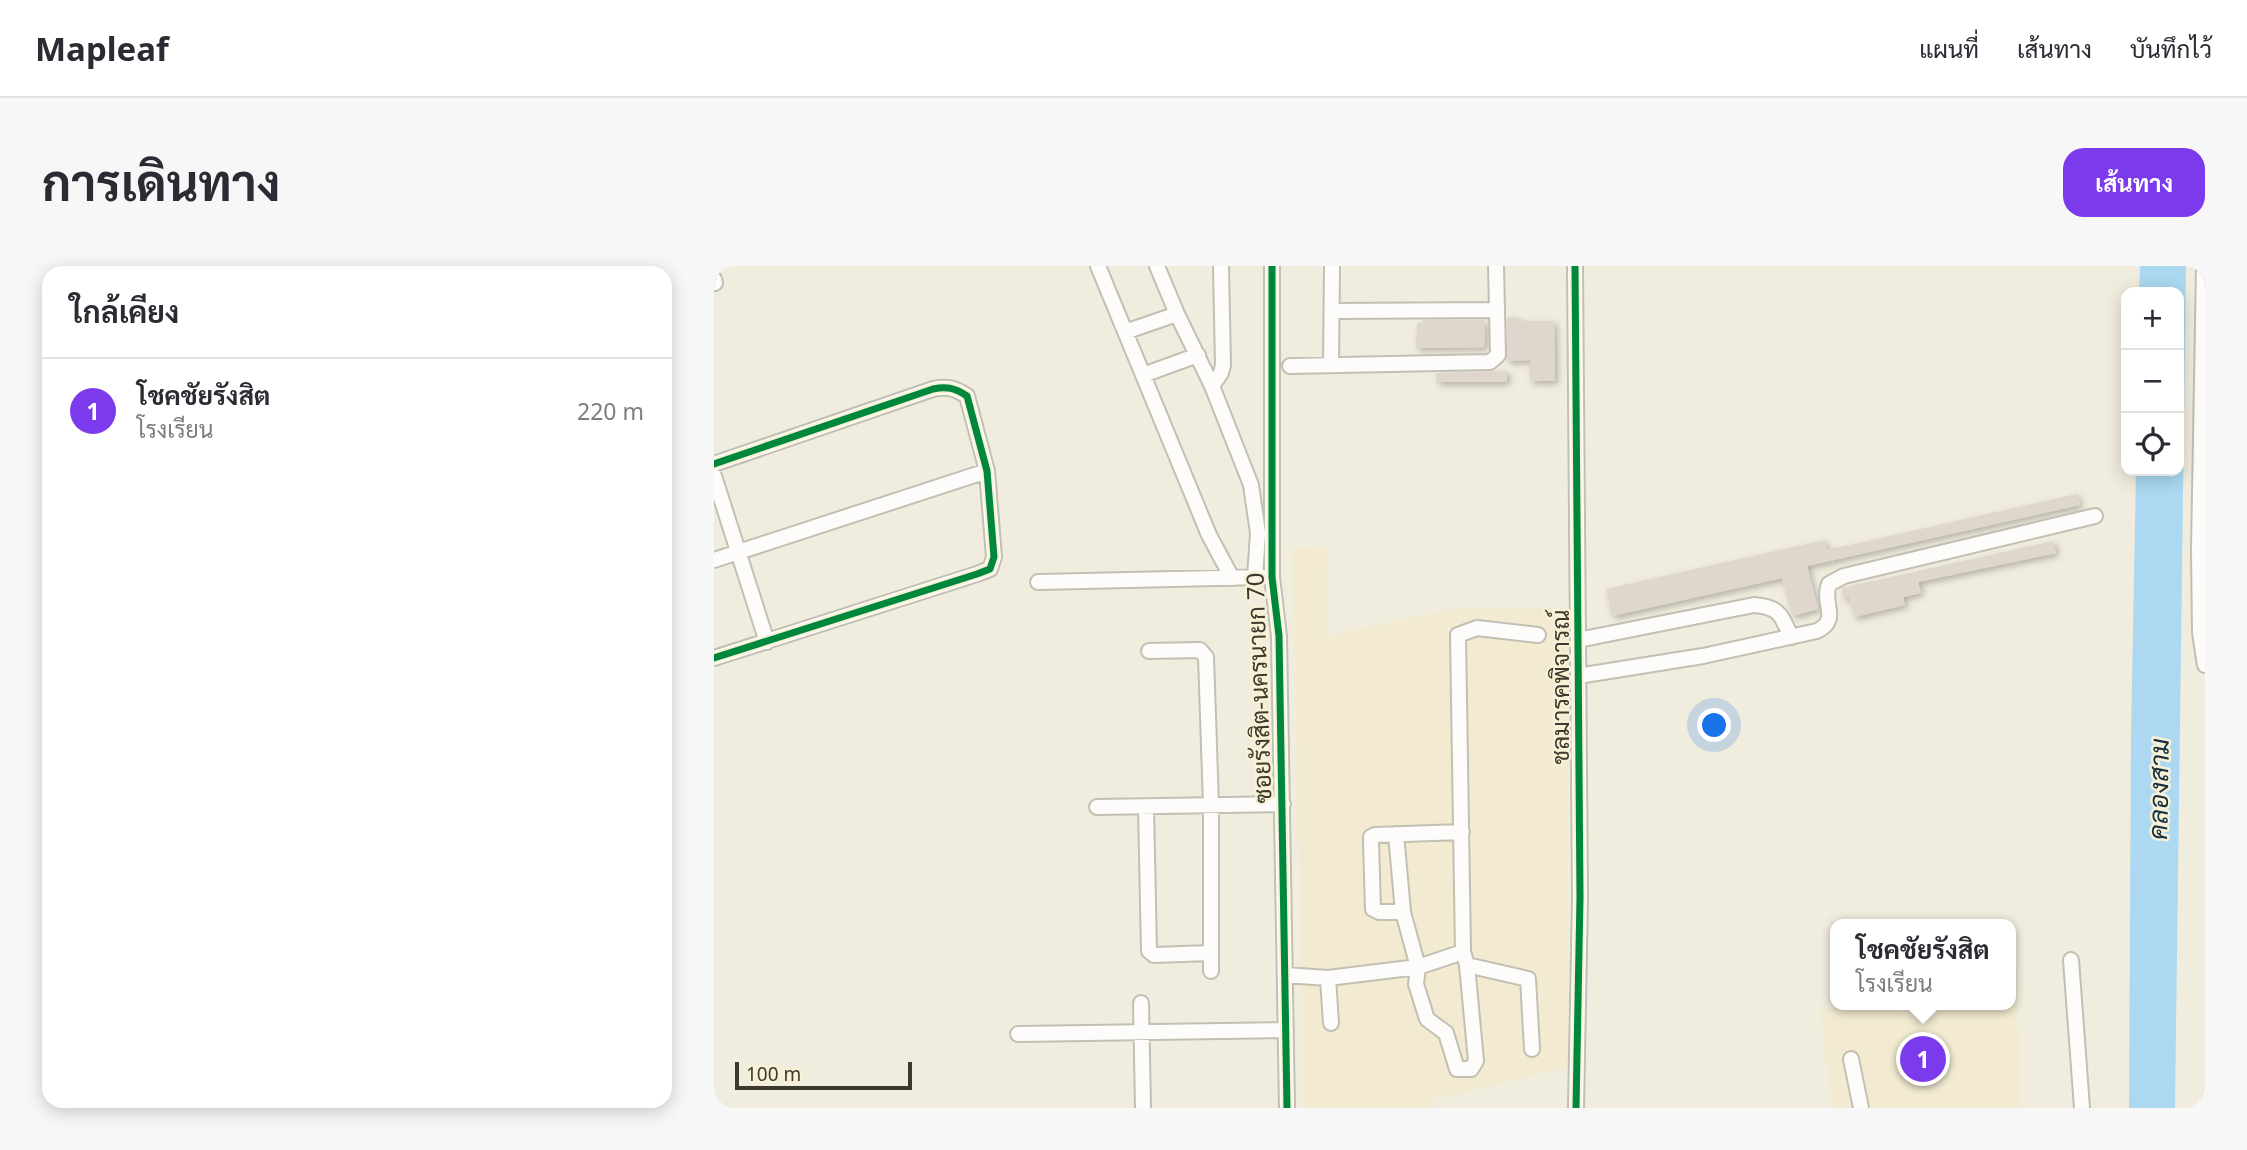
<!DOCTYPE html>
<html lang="th">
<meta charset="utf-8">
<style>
:root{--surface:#fff;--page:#f7f7f7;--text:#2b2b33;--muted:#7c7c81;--line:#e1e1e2;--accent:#7c3aed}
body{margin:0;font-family:"Noto Sans",Sarabun,sans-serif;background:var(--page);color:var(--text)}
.controls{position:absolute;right:21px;top:21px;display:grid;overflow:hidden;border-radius:14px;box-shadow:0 4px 18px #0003}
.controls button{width:63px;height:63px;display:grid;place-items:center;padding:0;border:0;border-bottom:2px solid var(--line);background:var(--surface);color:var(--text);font:35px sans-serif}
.scale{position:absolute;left:21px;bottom:18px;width:177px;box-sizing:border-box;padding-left:7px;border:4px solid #3c392e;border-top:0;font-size:19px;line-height:24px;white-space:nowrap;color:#3c392e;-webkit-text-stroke:5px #f9f1d6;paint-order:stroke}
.you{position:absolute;left:1001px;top:460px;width:24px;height:24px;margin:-18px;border:5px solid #fff;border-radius:50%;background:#1a73e8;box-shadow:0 0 0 10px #1a73e833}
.badge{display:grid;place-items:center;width:46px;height:46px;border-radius:50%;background:var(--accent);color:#fff;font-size:23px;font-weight:700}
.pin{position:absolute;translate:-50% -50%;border:4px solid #fff;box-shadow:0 2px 7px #0006}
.popup{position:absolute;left:1116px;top:653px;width:186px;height:91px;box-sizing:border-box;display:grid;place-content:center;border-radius:14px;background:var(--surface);filter:drop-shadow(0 2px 5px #0005);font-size:23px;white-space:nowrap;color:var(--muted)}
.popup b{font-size:26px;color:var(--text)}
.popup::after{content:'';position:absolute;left:50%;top:100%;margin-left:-14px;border:14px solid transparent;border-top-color:var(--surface)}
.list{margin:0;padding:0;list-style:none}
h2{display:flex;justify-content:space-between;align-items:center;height:91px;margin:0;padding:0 28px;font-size:30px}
h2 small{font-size:23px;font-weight:400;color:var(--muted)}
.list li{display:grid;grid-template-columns:46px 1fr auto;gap:21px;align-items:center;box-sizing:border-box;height:105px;padding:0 28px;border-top:2px solid var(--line)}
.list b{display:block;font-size:26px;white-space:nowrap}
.list p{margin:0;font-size:23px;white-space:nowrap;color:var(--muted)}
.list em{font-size:23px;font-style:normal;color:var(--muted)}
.icon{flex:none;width:38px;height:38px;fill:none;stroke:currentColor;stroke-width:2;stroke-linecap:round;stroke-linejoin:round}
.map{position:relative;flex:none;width:1491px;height:842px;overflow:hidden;border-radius:21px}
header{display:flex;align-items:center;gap:42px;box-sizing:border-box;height:98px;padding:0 35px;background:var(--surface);border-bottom:2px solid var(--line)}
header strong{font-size:33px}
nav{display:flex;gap:38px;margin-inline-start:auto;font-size:24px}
.intro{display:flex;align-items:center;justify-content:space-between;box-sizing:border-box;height:168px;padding:0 42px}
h1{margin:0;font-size:49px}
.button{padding:18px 32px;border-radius:21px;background:var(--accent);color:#fff;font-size:24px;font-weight:700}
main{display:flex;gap:42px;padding:0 42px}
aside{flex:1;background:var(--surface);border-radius:21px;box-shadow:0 4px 18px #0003}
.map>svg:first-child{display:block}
.built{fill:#f2ead1}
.water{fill:#acd9f1}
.building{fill:#dfd6ce;filter:url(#shadow)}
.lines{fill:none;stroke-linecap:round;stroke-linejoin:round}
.minor-casing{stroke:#c2bfb3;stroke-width:18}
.minor{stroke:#fdfcfa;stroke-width:14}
.cycleway-casing{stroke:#f9f1d6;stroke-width:11}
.cycleway{stroke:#00873e;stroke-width:7}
.labels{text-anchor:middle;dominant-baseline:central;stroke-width:5;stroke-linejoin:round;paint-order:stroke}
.street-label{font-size:24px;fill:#3c392e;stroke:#f9f1d6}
.water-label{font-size:26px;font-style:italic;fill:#133142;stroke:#f9f1d6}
</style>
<header>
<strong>Mapleaf</strong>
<nav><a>แผนที่</a><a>เส้นทาง</a><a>บันทึกไว้</a></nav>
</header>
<div class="intro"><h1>การเดินทาง</h1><a class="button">เส้นทาง</a></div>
<main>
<aside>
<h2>ใกล้เคียง<small></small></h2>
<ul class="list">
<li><span class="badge">1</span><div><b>โชคชัยรังสิต</b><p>โรงเรียน</p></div><em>220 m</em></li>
</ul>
</aside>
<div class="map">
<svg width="1491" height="842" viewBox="0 0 1491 842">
<defs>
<filter id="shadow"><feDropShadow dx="3" dy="3" stdDeviation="3.5" flood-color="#0004"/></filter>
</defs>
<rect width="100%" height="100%" fill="#f1edde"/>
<!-- built -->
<path class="built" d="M613 281 612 370 736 343 853 342 854 801 719 834V842H590L578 282Z
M1302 696 1307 842H1118L1106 744 1126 739H1296L1297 697Z"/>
<!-- water -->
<path class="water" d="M1426 0H1472L1461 842H1415L1417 469 1422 205H1465V26H1425Z"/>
<!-- building -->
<path class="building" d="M793 51H803L804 55H840L841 115H816V94L793 95Z
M709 54H770L771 81 702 82 703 57 709 56Z
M793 105V116H722V107Z
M1363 228 1366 239 1093 300 1104 343 1078 350 1068 312 898 350 892 323 1111 274 1113 284Z
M1339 275 1342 287 1204 316 1207 327 1189 331 1191 339 1140 351 1135 331 1129 333 1128 322Z"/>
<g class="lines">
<!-- minor casing -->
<g class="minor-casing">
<path id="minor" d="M384 0 495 269 518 312
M443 0 463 48 498 120 537 219 544 267 541 311
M558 0V311L565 370 573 842
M861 0 866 631 862 842
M1490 0 1485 284 1486 367 1491 399
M0 13 1 17
M618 45 783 44
M411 66 463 48
M617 99 618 0
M576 100 776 96 784 89 782 0
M429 109 484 89
M498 120 507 107 509 99 507 0
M0 198 219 123C233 120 241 122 253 130L273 205 280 291 276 303 263 308 0 392
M0 210 53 376
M0 294 273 205
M324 316 550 311
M864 374 1040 339C1066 341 1067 349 1077 371
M435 385 486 384 492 391 497 539V705
M864 410 989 390 1103 365C1127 353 1107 337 1115 318L1130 310 1381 250
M383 541 569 538
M432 541 435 685 440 689 496 687
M748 566 661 569 657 571V576L659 643 665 646H689L704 701 702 718 713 753 732 767 743 803H757L762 795 753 699
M682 568 689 646
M749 686 744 369 763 362 824 369
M1357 694 1368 842
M571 709 614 712 704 701 749 686 753 699 814 713 818 783
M614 712 617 757
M427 737 429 842
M304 768 572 764
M1137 793 1147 842"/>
</g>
<!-- minor -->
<use href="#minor" class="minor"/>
<!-- cycleway casing -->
<g class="cycleway-casing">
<path id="cycleway" d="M558 0V311L565 370 573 842
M861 0 866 631 862 842
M0 198 219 123C233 120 241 122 253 130L273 205 280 291 276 303 263 308 0 392"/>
</g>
<!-- cycleway -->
<use href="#cycleway" class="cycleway"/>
</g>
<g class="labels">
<!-- street labels -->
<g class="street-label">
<text transform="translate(845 421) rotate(-90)">ชลมารคพิจารณ์</text>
<text transform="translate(544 422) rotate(-92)">ซอยรังสิต-นครนายก 70</text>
</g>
<!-- water labels -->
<g class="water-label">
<text transform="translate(1444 523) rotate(-89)">คลองสาม</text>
</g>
</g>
</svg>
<div class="controls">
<button>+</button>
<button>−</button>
<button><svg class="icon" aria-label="locate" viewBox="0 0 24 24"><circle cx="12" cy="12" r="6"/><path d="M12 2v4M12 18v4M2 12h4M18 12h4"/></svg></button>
</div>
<div class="scale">100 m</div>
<div class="you"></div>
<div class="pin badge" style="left:1209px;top:793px">1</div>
<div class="popup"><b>โชคชัยรังสิต</b>โรงเรียน</div>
</div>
</main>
